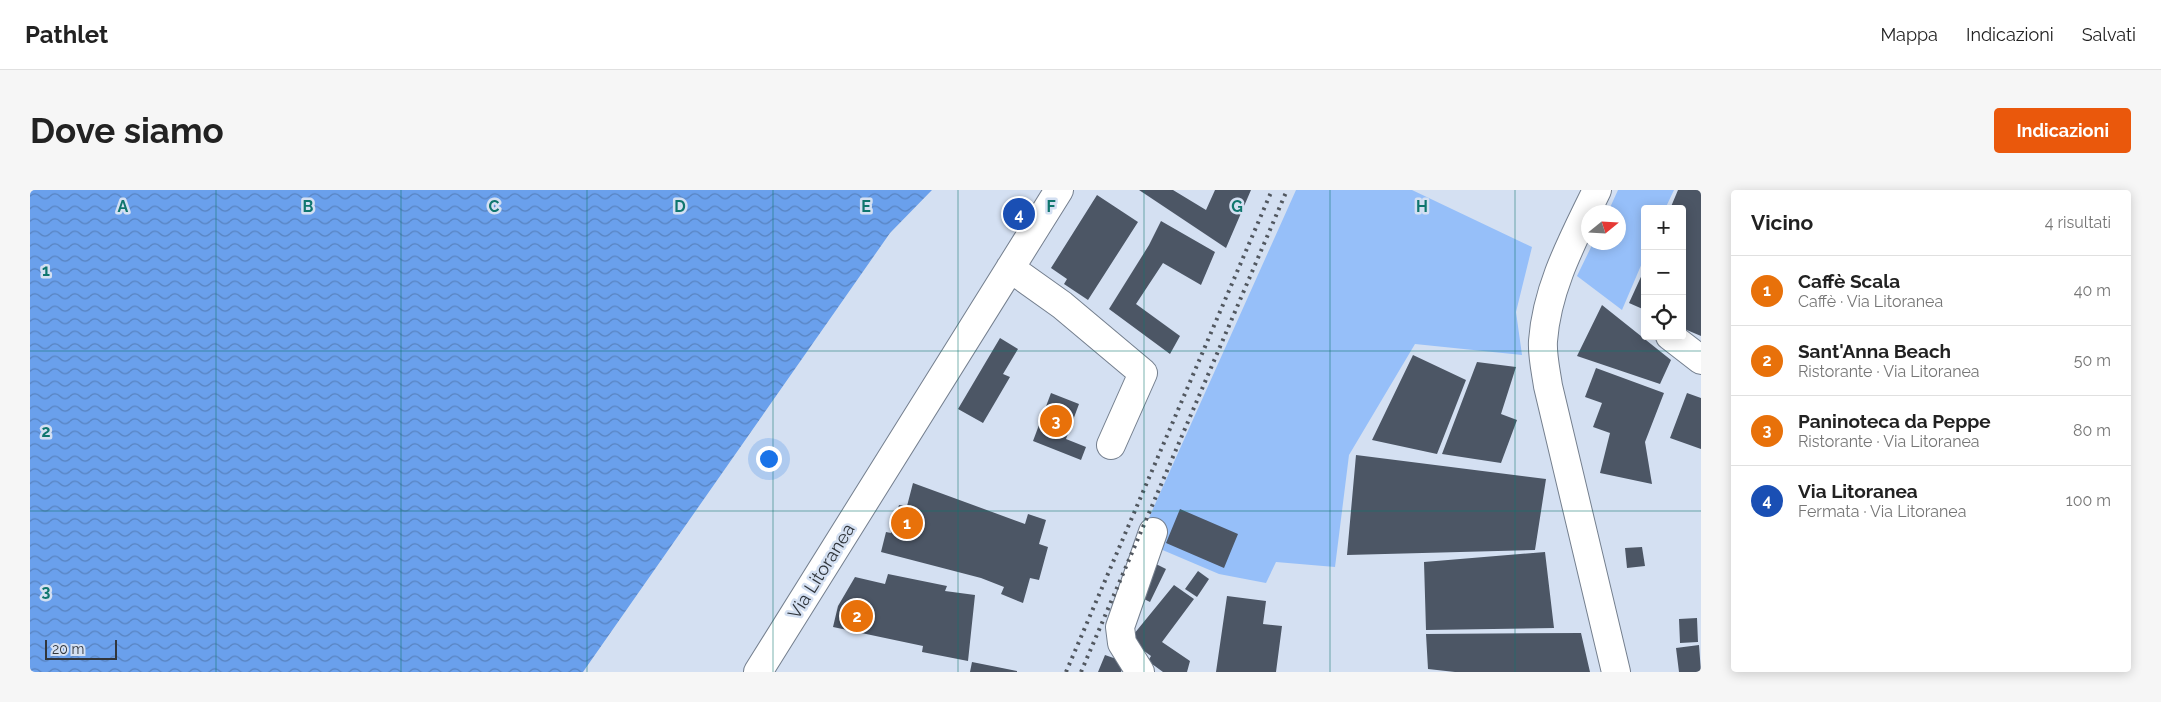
<!DOCTYPE html>
<html lang="it">
<meta charset="utf-8">
<style>
:root{--surface:#fff;--page:#f6f6f6;--text:#222;--muted:#767676;--line:#e0e0e0;--accent:#ea580c}
body{margin:0;font-family:Raleway,sans-serif;background:var(--page);color:var(--text)}
.controls{position:absolute;right:15px;top:15px;display:grid;overflow:hidden;border-radius:5px;box-shadow:0 2px 12px #0003}
.controls button{width:45px;height:45px;display:grid;place-items:center;padding:0;border:0;border-bottom:1px solid var(--line);background:var(--surface);color:var(--text);font:25px sans-serif}
.compass{position:absolute;left:1551px;top:15px;width:45px;height:45px;border-radius:50%;background:var(--surface);box-shadow:0 2px 12px #0003;rotate:72deg}
.scale{position:absolute;left:15px;bottom:12px;width:72px;box-sizing:border-box;padding-left:5px;border:2px solid #31363c;border-top:0;font-size:14px;line-height:18px;white-space:nowrap;color:#31363c;-webkit-text-stroke:4px #d4e0f2;paint-order:stroke}
.you{position:absolute;left:738px;top:268px;width:18px;height:18px;margin:-12px;border:4px solid #fff;border-radius:50%;background:#1a73e8;box-shadow:0 0 0 8px #1a73e833}
.badge{display:grid;place-items:center;width:32px;height:32px;border-radius:50%;background:var(--accent);color:#fff;font-size:16px;font-weight:700}
.pin{position:absolute;translate:-50% -50%;border:2px solid #fff;box-shadow:0 1px 5px #0006}
.list{margin:0;padding:0;list-style:none}
h2{display:flex;justify-content:space-between;align-items:center;height:65px;margin:0;padding:0 20px;font-size:21px}
h2 small{font-size:16px;font-weight:400;color:var(--muted)}
.list li{display:grid;grid-template-columns:32px 1fr auto;gap:15px;align-items:center;box-sizing:border-box;height:70px;padding:0 20px;border-top:1px solid var(--line)}
.list b{display:block;font-size:19px;white-space:nowrap}
.list p{margin:0;font-size:16px;white-space:nowrap;color:var(--muted)}
.list em{font-size:16px;font-style:normal;color:var(--muted)}
.icon{flex:none;width:28px;height:28px;fill:none;stroke:currentColor;stroke-width:2;stroke-linecap:round;stroke-linejoin:round}
.map{position:relative;flex:none;width:1671px;height:482px;overflow:hidden;border-radius:5px}
header{display:flex;align-items:center;gap:30px;box-sizing:border-box;height:70px;padding:0 25px;background:var(--surface);border-bottom:1px solid var(--line)}
header strong{font-size:24px}
nav{display:flex;gap:28px;margin-inline-start:auto;font-size:18px}
.intro{display:flex;align-items:center;justify-content:space-between;box-sizing:border-box;height:120px;padding:0 30px}
h1{margin:0;font-size:35px}
.button{padding:12px 22px;border-radius:5px;background:var(--accent);color:#fff;font-size:18px;font-weight:700}
main{display:flex;gap:30px;padding:0 30px}
aside{flex:1;background:var(--surface);border-radius:5px;box-shadow:0 2px 12px #0003}
.map>svg:first-child{display:block}
.grass{fill:#96bff9}
.water{fill:url(#water-waves)}
.building{fill:#4c5665}
.lines{fill:none;stroke-linecap:round;stroke-linejoin:round}
.minor-casing{stroke:#747f8e;stroke-width:30}
.minor{stroke:#fff;stroke-width:28}
.rail{stroke:#51575f;stroke-width:4;stroke-dasharray:2.5 5;stroke-linecap:butt}
.grid{fill:none;stroke:#0f766e;stroke-width:1;stroke-opacity:0.55}
.labels{text-anchor:middle;dominant-baseline:central;stroke-width:5;stroke-linejoin:round;paint-order:stroke}
.street-label{font-size:18px;fill:#31363c;stroke:#d4e0f2}
.grid-label{font-size:16px;text-anchor:middle;font-weight:bold;fill:#0f766e;stroke:#d4e0f2;stroke-width:5;stroke-linejoin:round;paint-order:stroke}
</style>
<header>
<strong>Pathlet</strong>
<nav><a>Mappa</a><a>Indicazioni</a><a>Salvati</a></nav>
</header>
<div class="intro"><h1>Dove siamo</h1><a class="button">Indicazioni</a></div>
<main>
<div class="map">
<svg width="1671" height="482" viewBox="0 0 1671 482">
<defs>
<pattern id="water-waves" width="16" height="10" patternUnits="userSpaceOnUse" patternTransform="scale(1.25)"><rect width="16" height="10" fill="#6aa0ec"/><path d="M0 5q4-4 8 0t8 0" fill="none" stroke="#5883c0"/></pattern>
</defs>
<rect width="100%" height="100%" fill="#d4e0f2"/>
<!-- grass -->
<path class="grass" d="M1266 0H1382L1502 57 1486 122 1492 165 1385 154 1319 265 1305 377 1246 372 1236 393 1189 384 1109 350Z
M1588 0H1644L1635 19H1615V66L1592 120 1547 86 1563 53 1588 52V22H1578Z"/>
<!-- water -->
<path class="water" d="M0 0H902L860 43 553 482H0Z"/>
<!-- building -->
<path class="building" d="M1109 0H1143L1176 20 1185 0H1221L1196 58Z
M1648 0H1671V146L1652 138V19H1640Z
M1067 5 1108 32 1058 110 1034 94 1037 89 1021 78Z
M1131 31 1185 62 1171 95 1133 73 1106 114 1150 146 1140 164 1079 119 1119 55Z
M1615 78V120L1599 113Z
M1572 115 1641 170 1630 194 1547 166Z
M970 148 988 159 973 184 980 187 953 233 928 219Z
M1383 165 1436 190 1407 264 1342 250Z
M1447 172 1486 177 1471 224 1487 230 1471 273 1412 264Z
M1566 178 1634 203 1615 252 1622 294 1570 283 1580 243 1563 237 1572 213 1555 207Z
M1021 203 1049 214 1036 249 1056 257 1051 270 1003 251Z
M1657 203 1671 208V259L1640 248Z
M1326 265 1516 289 1505 360 1317 365Z
M883 293 995 334 998 324 1016 330 1009 354 1018 357 1009 390 1000 388 993 413 971 404 974 397 951 388 851 362 856 342 861 343 869 315 877 316Z
M1150 319 1208 344 1194 378 1136 353Z
M1612 357 1615 376 1597 378 1595 358Z
M1515 362 1524 438 1396 440 1394 372Z
M1120 371 1136 379 1120 412 1104 404Z
M1168 381 1179 389 1167 407 1155 399Z
M858 384 917 396 915 401 945 405 938 471 892 462 893 456 803 437 808 416 825 387 855 394Z
M1144 395 1164 409 1132 452 1160 471 1157 482H1133L1118 471 1121 466 1099 450Z
M1197 406 1236 411 1233 434 1252 436 1246 482H1186Z
M1667 428 1668 452 1650 453 1649 429Z
M1551 443 1560 482H1425L1398 479 1396 444Z
M1669 455 1671 482H1649L1646 458Z
M1075 465 1095 472 1091 482H1068Z
M942 472 987 481V482H940Z"/>
<g class="lines">
<!-- minor casing -->
<g class="minor-casing">
<path id="minor" d="M1567 0C1544 48 1517 96 1513 151 1512 165 1516 182 1518 196L1586 482
M980 78 1032 115 1113 183 1081 255
M1640 146 1671 170
M728 482 1029 0
M1110 482 1092 453 1090 437 1123 342"/>
</g>
<!-- minor -->
<use href="#minor" class="minor"/>
<!-- rail -->
<path class="rail" d="M1036 482 1242 0
M1051 482 1257 0"/>
</g>
<!-- grid -->
<path class="grid" d="M186 0V482M371 0V482M557 0V482M743 0V482M928 0V482M1114 0V482M1300 0V482M1485 0V482M0 161H1671M0 321H1671"/>
<g class="labels">
<!-- street labels -->
<g class="street-label">
<text transform="translate(791 381) rotate(-58)">Via Litoranea</text>
</g>
</g>
<g class="grid-label">
<text x="93" y="22">A</text>
<text x="278" y="22">B</text>
<text x="464" y="22">C</text>
<text x="650" y="22">D</text>
<text x="836" y="22">E</text>
<text x="1021" y="22">F</text>
<text x="1207" y="22">G</text>
<text x="1392" y="22">H</text>
<text x="16" y="86">1</text>
<text x="16" y="247">2</text>
<text x="16" y="407">3</text>
</g>
</svg>
<div class="controls">
<button>+</button>
<button>−</button>
<button><svg class="icon" aria-label="locate" viewBox="0 0 24 24"><circle cx="12" cy="12" r="6"/><path d="M12 2v4M12 18v4M2 12h4M18 12h4"/></svg></button>
</div>
<svg class="compass" viewBox="-18 -18 36 36"><path d="M0-13l5 13h-10z" fill="#e53935"/><path d="M0 13l5-13h-10z" fill="#767676"/></svg>
<div class="scale">20 m</div>
<div class="you"></div>
<div class="pin badge" style="left:877px;top:333px;background:#e8710a">1</div>
<div class="pin badge" style="left:827px;top:426px;background:#e8710a">2</div>
<div class="pin badge" style="left:1026px;top:231px;background:#e8710a">3</div>
<div class="pin badge" style="left:989px;top:24px;background:#1a4fb4">4</div>
</div>
<aside>
<h2>Vicino<small>4 risultati</small></h2>
<ul class="list">
<li><span class="badge" style="background:#e8710a">1</span><div><b>Caffè Scala</b><p>Caffè · Via Litoranea</p></div><em>40 m</em></li>
<li><span class="badge" style="background:#e8710a">2</span><div><b>Sant'Anna Beach</b><p>Ristorante · Via Litoranea</p></div><em>50 m</em></li>
<li><span class="badge" style="background:#e8710a">3</span><div><b>Paninoteca da Peppe</b><p>Ristorante · Via Litoranea</p></div><em>80 m</em></li>
<li><span class="badge" style="background:#1a4fb4">4</span><div><b>Via Litoranea</b><p>Fermata · Via Litoranea</p></div><em>100 m</em></li>
</ul>
</aside>
</main>
